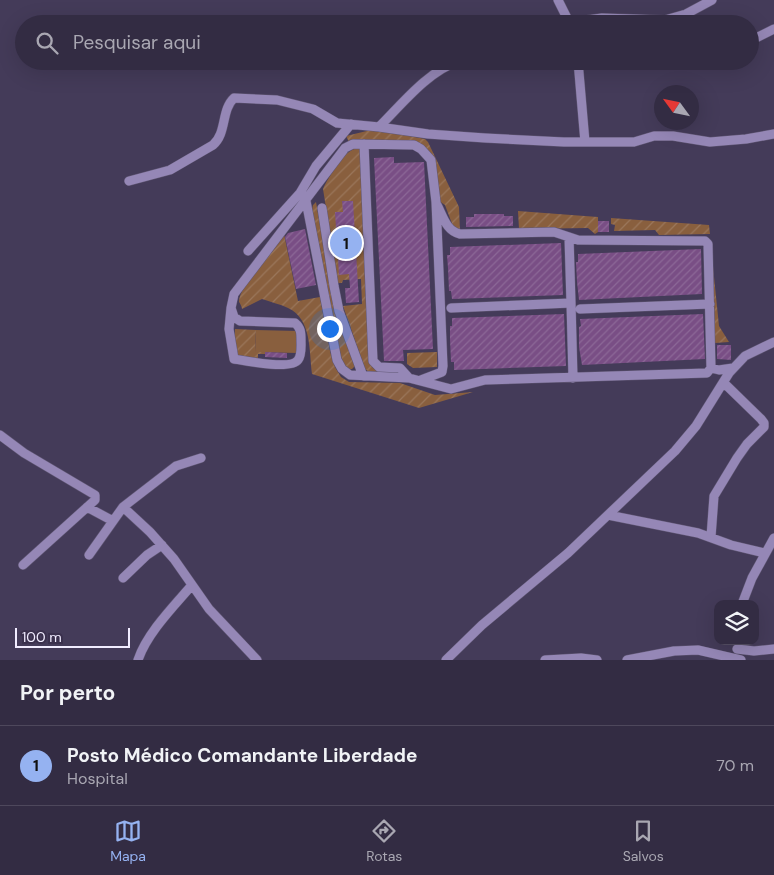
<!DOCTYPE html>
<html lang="pt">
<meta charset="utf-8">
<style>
:root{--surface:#332c43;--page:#3e384e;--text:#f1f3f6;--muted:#a9a7b2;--line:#4e485c;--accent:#95b2f1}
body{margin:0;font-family:"DM Sans",sans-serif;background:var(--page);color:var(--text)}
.controls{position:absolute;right:15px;bottom:15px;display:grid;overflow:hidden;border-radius:10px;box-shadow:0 5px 20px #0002}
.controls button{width:45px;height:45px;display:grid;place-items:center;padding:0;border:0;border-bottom:1px solid var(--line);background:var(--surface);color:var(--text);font:25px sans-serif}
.compass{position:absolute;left:654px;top:85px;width:45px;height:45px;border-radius:50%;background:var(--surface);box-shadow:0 5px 20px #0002;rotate:303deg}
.scale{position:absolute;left:15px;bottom:12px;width:115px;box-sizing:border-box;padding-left:5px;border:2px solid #f1ecff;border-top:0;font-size:14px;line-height:18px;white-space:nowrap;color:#f1ecff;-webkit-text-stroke:4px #3a304d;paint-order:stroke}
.you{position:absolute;left:329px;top:328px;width:18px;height:18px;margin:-12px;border:4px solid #fff;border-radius:50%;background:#1a73e8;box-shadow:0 0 0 8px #1a73e833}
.badge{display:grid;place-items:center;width:32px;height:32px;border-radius:50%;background:var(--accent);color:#111;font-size:16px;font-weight:700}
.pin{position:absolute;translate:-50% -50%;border:2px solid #fff;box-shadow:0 1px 5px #0006}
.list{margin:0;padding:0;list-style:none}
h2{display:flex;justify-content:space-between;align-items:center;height:65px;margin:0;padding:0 20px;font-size:21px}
h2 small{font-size:16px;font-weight:400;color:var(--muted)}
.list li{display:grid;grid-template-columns:32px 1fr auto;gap:15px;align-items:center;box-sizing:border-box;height:80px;padding:0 20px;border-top:1px solid var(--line)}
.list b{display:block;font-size:19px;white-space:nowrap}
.list p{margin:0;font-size:16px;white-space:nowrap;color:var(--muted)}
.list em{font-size:16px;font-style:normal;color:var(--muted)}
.icon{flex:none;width:28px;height:28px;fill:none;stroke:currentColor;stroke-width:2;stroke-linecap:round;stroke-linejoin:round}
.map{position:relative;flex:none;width:774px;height:660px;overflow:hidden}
.search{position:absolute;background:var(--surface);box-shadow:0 5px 20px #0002;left:15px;right:15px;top:15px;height:55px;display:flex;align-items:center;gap:12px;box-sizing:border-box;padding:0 18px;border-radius:28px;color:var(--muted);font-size:19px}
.sheet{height:145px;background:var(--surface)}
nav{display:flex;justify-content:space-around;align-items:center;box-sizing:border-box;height:70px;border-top:1px solid var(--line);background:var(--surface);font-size:14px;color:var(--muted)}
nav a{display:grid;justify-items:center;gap:2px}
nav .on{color:var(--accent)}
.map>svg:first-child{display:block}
.park{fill:#895f3e}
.garden{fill:url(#garden-furrows)}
.building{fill:url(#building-hatch)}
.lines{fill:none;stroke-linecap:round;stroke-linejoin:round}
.minor-casing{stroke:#605774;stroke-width:10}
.minor{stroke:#9587b6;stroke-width:9}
</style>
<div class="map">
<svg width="774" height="660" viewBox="0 0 774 660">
<defs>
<pattern id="garden-furrows" width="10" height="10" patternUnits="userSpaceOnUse" patternTransform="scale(1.25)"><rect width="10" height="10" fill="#895f3e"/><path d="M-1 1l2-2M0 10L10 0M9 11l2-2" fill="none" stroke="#9a765b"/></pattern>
<pattern id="building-hatch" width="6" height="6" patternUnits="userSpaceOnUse" patternTransform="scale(1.25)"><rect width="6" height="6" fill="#794e85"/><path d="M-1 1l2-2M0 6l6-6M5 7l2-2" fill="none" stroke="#8c6897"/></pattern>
</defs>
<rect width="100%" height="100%" fill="#443b59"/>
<!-- park -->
<path class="park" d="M256 330 298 331 297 353 255 352Z"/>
<!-- garden -->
<path class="garden" d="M375 129 425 139 428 142 459 207 460 231 454 229 445 205 439 201 435 163 411 142 360 140 349 142 346 136Z
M354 149H360L370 362C373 375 388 371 399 371V373L372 374 365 369 343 306 362 304 361 279 343 280 342 283H338L323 189C328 178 343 153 354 149Z
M316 202 336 314 354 364V367L352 369H347L342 361 337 339 312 209 313 205Z
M518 211 598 217V232L595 234 588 228 519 229Z
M611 218 709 225 710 234 659 235 655 230 614 231 615 225 611 224Z
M284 234 298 301 320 297 330 351 335 367 341 377 349 382 400 383 435 395 473 392 419 408 312 374C309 351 312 319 288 308 280 304 270 302 262 299L242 309C242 307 240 303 239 302 238 287 275 248 284 234Z
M713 267 719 326 729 342 715 343Z
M235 329 256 330 255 352H265V354H258V361L238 356 235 345Z
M437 352V367L413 368 407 364V353Z"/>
<!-- building -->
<path class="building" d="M394 157V163L424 162 433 349 403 350 404 361H384L374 158Z
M342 201H353L359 302 346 303 345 288H350L349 274 339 275 335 212H343Z
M474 214H504V216H513V226L466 227V217H474Z
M598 221H609V232H598Z
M305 229 316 285 296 289 285 237 288 233Z
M561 243 563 295 452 299 451 291H449L448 268 447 255H450V247Z
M701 249 702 294 579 300 577 282 576 262H578V254Z
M564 314 566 366 454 370V362H451L450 339V326H452V318Z
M703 314 705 359 582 365 579 347V327L581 326 580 319Z
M717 345H731V360L717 359Z
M265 352 287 353V358L265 357Z"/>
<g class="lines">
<!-- minor casing -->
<g class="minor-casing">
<path id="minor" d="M558 0 570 24
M577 24 587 20 602 18 665 20 686 14 712 0
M750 41 774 29
M578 61 585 142
M379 127C402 104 428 71 459 61
M364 144 373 361 379 367 400 368 409 378
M129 181 170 170 213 145C227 133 221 110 234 98L277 100 313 109 337 123 379 127 428 134 485 138 564 142H634L654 136H673L710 142 746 139 774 134
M306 201 337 360 342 369 350 375 409 378 451 389 485 380 707 373 711 368
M437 205C443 216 446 231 460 234L554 232 578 240 705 241 708 244 711 368 719 370 733 368
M322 208 334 286 339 311 363 376
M248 251 300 193 316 166 351 124
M571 303 573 378
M231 308 234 294 345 148 353 144 414 145 421 149 431 160 436 202 443 366 442 372 421 380
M231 308 234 317 240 321 295 323C301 328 301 333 301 340 301 346 302 355 298 360 291 370 246 361 234 359L229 329Z
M451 308 571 303 569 237
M580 309 710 304
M0 435 24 453 95 495V500L23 565
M87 507 113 521
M123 507 150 532 174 559 209 609 257 660
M608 515 698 533 731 545 764 553
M711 537 714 496 737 458 747 444 764 427V423L761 419 724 383
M89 555 123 507 176 466 201 458
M123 578 147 555 162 545
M742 604 752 578 774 538
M737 649 754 651 774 649
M138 660C147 633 174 606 192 585
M446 660 482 625 568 553 675 451 696 426 729 373 745 356 774 342
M545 660 581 658 597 660
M627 660 674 651 698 650 741 660"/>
</g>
<!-- minor -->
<use href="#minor" class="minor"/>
</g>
</svg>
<div class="controls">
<button><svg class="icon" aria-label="layers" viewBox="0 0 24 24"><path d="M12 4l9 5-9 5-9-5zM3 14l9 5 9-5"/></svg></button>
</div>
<svg class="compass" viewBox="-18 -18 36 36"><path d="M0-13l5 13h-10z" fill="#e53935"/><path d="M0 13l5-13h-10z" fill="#a9a7b2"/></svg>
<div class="scale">100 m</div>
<div class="you"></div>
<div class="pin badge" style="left:346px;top:243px">1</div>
<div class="search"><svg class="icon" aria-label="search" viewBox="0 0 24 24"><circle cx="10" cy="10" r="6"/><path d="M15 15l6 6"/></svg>Pesquisar aqui</div>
</div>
<section class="sheet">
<h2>Por perto<small></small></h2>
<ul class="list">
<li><span class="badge">1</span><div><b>Posto Médico Comandante Liberdade</b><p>Hospital</p></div><em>70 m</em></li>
</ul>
</section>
<nav>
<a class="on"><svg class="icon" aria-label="map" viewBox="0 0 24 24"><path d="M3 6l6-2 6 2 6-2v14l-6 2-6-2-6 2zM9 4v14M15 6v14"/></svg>Mapa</a>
<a><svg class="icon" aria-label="directions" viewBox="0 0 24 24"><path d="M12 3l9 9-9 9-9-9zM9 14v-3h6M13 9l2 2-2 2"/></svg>Rotas</a>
<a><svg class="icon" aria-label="saved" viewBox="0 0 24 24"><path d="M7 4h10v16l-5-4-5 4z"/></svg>Salvos</a>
</nav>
